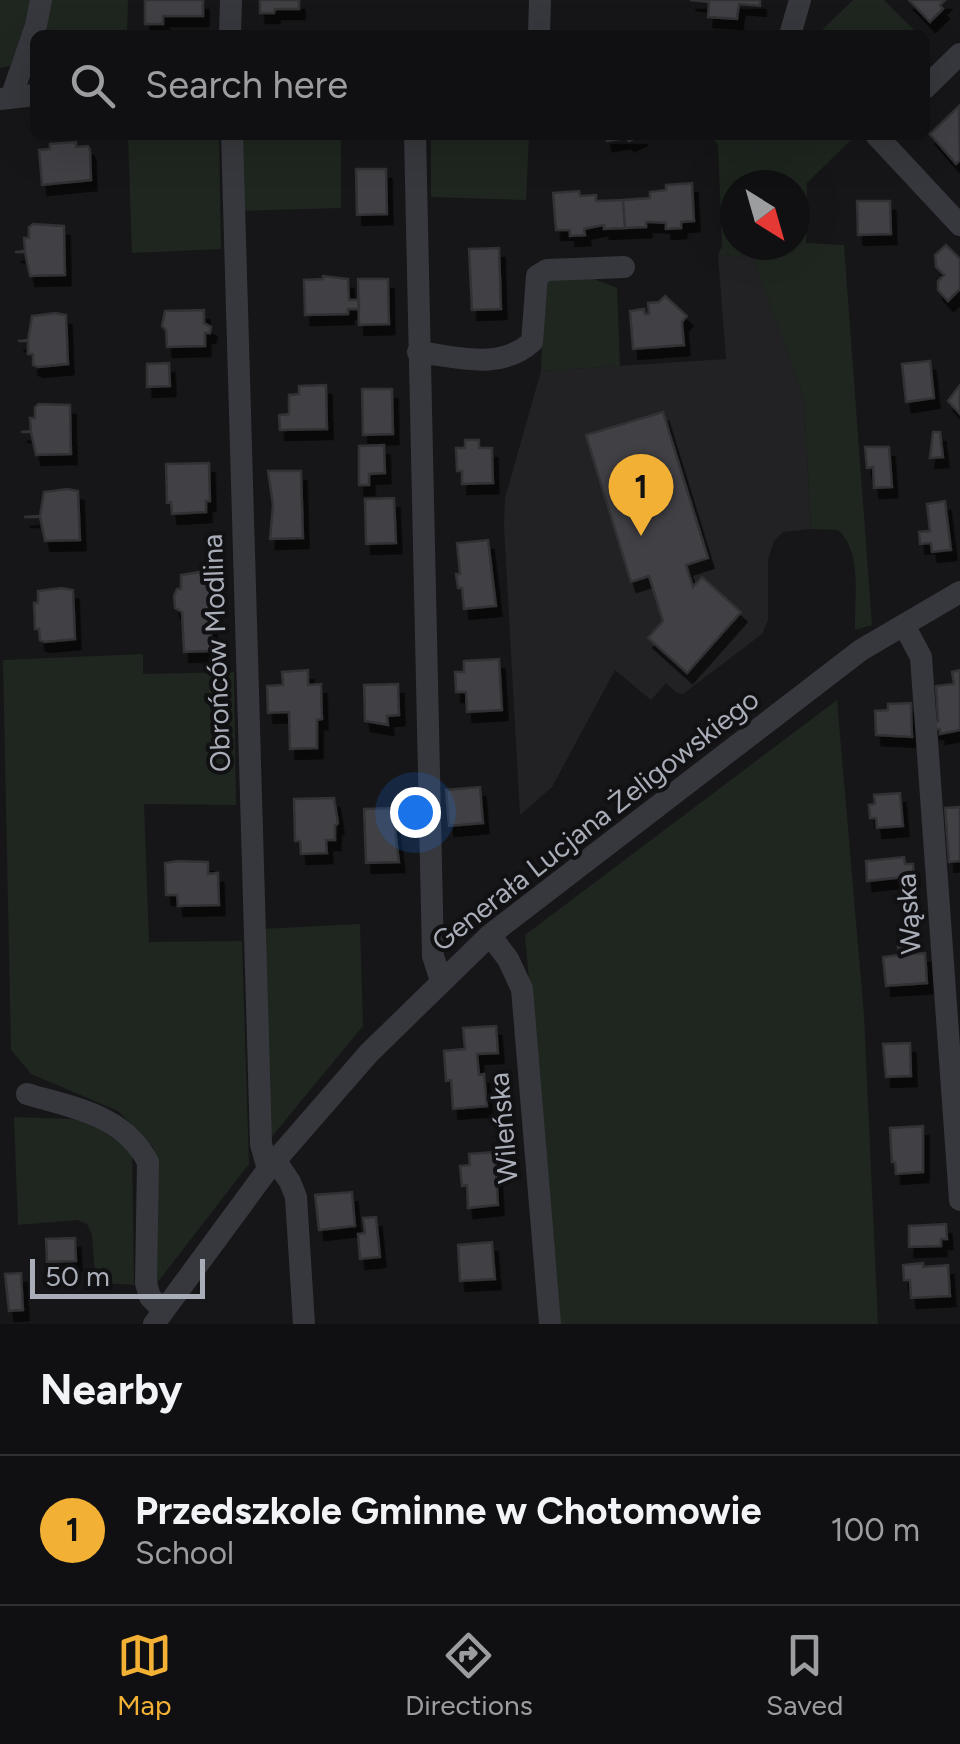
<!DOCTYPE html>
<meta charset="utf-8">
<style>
:root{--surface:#101012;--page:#19191b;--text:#f1f3f6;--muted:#9c9d9f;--line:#303032;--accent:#f2b134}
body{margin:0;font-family:Figtree,sans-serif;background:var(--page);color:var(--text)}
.compass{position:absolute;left:720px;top:170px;width:90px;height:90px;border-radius:50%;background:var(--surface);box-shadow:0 10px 40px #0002;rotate:143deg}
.scale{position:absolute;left:30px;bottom:25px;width:175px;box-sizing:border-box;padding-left:10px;border:5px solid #a8adb8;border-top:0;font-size:28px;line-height:35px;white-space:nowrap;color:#a8adb8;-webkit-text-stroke:8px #111113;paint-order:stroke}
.you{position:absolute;left:415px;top:812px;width:35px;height:35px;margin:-25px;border:8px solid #fff;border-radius:50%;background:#1a73e8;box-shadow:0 0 0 15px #1a73e833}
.badge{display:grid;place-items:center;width:65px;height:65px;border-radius:50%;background:var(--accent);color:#111;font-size:32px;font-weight:700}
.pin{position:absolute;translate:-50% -82px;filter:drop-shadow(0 2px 5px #0008)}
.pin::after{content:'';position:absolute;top:52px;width:35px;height:30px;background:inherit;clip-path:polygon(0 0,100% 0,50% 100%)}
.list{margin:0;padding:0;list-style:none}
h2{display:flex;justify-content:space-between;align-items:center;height:130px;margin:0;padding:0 40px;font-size:42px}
h2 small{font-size:32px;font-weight:400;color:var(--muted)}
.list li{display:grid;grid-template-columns:65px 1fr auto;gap:30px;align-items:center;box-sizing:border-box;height:150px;padding:0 40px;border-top:2px solid var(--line)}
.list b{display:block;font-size:38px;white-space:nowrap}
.list p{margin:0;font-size:32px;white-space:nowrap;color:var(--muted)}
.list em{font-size:32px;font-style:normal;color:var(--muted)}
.icon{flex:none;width:55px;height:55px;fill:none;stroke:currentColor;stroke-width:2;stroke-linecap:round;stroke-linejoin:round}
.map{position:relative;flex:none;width:960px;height:1324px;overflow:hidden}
.search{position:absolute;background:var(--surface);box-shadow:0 10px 40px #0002;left:30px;right:30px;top:30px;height:110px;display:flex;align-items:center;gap:25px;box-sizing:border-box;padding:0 35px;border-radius:15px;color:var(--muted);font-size:38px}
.sheet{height:280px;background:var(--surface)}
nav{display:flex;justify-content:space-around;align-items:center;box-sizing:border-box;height:140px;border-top:2px solid var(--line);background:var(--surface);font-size:28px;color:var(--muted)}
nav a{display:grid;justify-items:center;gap:5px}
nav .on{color:var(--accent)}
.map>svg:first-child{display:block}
.built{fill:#222225}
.green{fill:#1e261f;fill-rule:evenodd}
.building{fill:#404145;stroke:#303034;stroke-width:2.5;filter:url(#shadow)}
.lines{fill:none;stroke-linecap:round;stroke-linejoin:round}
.minor{stroke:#37383d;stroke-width:22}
.labels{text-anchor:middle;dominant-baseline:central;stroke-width:8;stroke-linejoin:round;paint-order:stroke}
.street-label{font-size:28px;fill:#a8adb8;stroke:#111113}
</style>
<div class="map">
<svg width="960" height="1324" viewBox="0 0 960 1324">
<defs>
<filter id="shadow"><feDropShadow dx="5.5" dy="10" stdDeviation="0" flood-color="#0009"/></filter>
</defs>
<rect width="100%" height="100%" fill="#161618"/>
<!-- built -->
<path class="built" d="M718 255 753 256 804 398 811 529 783 532 774 541 768 559V620L762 634 683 694 677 693 666 683 651 700 615 670 552 787 520 815 504 526 505 498 541 371 726 359Z"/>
<!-- green -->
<path class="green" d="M0 0H33L10 66 0 68Z
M51 0H128L127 35H43Z
M853 0H884L919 35H817Z
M128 135H219L221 249 132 253Z
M237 135H341V208L239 211Z
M431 135H529L526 200 431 197Z
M710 135H856L807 183 806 243 844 245 872 625 855 630C854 599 863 552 838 530L811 529 804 398 753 257 718 255 722 246 718 145ZM735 185H795V245H735Z
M554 275 586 276 617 288 620 366 541 371 544 284Z
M143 654V674L234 672 236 805 144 804 149 942 242 941 249 1164 157 1283 153 1147 118 1111 31 1074 11 1050 3 660Z
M837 700 864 1015 878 1324H559L525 935Z
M360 924 363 1026 269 1140 261 929Z
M14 1117 72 1119 95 1125 132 1152 134 1285 102 1283 95 1277 92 1235 87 1224 77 1220 18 1225Z"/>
<!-- building -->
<path class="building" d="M145 0H203V16H163V24H145Z
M260 0H299V9H275L274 13H260Z
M690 0H760V6L739 4 737 19 708 17 709 2Z
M909 0H945L940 5 943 9 930 22Z
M959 106 960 160 956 164 930 134Z
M606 135H642L629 141 626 138 607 141Z
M76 142V147L88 146 90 150 91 180 42 185 39 150 50 149V144Z
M356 169H386L387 214 357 215Z
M692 183 694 221 681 222V228L666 229V223L652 222H646V227L625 228 623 200 650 198V192L666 190V185Z
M579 191 580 196 596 195V201L623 200 625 228 604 229V225L598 226 584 229 585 235 570 236V230H556L553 193Z
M857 201H890L891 234 858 235Z
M33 224 64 226 65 275 30 276 25 252H15L25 251 24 238H29V227Z
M946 245 960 259V289L948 301 938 290V281L944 275 936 267 935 255Z
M499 248 501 309 472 310 469 249Z
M323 276 348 279 349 300H359V309H348V314L305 315 304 280 323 279Z
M358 279H388L389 324 359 325Z
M665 296 687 316 682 322 684 345 633 349 630 311 644 309 645 314H649L648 303 659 302Z
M204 310V323L211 327 210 333H205V346L167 347 166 330 162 326 165 311Z
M55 313 66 315 68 364 38 367 33 365V354H28V341H18L28 340 32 316Z
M930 361 934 398 906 402 902 364Z
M169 363 170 386 147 387V364Z
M326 385 327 429 280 430 279 415 289 414V395L299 394V386Z
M960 385V414L948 401Z
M362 389H392L393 434 363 435Z
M39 404 70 405 71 454 36 455 31 432H21L31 431 30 418H35V407Z
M663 412 708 558 686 565 693 587 702 577 741 612 687 673 648 638 663 621 649 576 631 582 586 435Z
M933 432H940L943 457 930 458Z
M465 440H479V448H492L493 483 462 484V471H457L456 448H465Z
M384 445 385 473 369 474V485H359V446Z
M865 447H889L892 487 874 488 873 467 867 468Z
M209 463 210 501H206V512L172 514 171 502 167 503 166 464Z
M268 471H301L303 538 270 539 273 505Z
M67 489 78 491 80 540 45 541 40 517H24L40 516 44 492Z
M394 498 396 543 366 544 365 499Z
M945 501 951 550 932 552 931 543 920 544 919 532 930 531 927 504Z
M488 540 496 606 464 609 462 588H458L456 574H460L457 543Z
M199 572 211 574V651L184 652 182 612 175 608 174 596 177 589H181V575Z
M61 588 73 590 75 639 45 642 40 640 39 629H35L34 603H38V591Z
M499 659 502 710 467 712 466 692H456L455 672H464V661Z
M308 670V685L321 684 322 719 317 720V748L290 749 289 712 268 713 267 686 283 685 282 672Z
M960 670V730L940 734V729H934L933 721H938L936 686 954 684 952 672Z
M398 684 399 715 387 716 388 725 365 721 364 685Z
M911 703 912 737 876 735 875 711 888 710V704Z
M480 787 483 823 449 826 446 790Z
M900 793 903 826 877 828 876 818H870L869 805 875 804 874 795Z
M334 798 338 823 335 826V840H326L327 853 301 854 300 841H295L294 799Z
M960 807V861L949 862 945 808Z
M397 808 398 823H394L399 862 366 863 364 809Z
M904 857 905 864H913L914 876 867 881 866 861Z
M178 861 208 862V874L218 873 219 905 178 906 177 895H166L165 863Z
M909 946 910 954 925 953 927 983 886 986 883 957 899 955 898 947Z
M496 1026 498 1053 477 1054 479 1075 484 1074 487 1106 453 1109 451 1080 446 1081 444 1051 465 1049 463 1028Z
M910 1043 911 1076 886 1077 883 1044Z
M923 1126V1172L896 1174 895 1162H892L890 1128Z
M495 1152 498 1205 468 1208 467 1185 462 1186 460 1166 470 1165 469 1154Z
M352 1192 355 1226 319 1230 315 1195Z
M376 1217 380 1257 360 1259 358 1234 365 1233 363 1218Z
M946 1224 947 1239H941V1246L909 1247V1226Z
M75 1238 76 1261 47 1262 46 1239Z
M492 1242 495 1279 460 1281 458 1245Z
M923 1263V1267L948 1265 950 1296 911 1298 910 1280H904L903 1265Z
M21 1273 23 1310 9 1311 5 1274Z"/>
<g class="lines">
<!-- minor -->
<path class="minor" d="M230 35 231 0
M539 35 540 0
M790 35 800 0
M925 88 960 54
M11 98 36 25 41 0
M0 99 35 95
M232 135 261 1144 268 1169
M415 135 433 956 441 981
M876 135 960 225
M418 352C459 357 499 371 532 342L537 276 547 270 624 267
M905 627 921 657 960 1200
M490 935 508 959 522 989 550 1324
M27 1094C74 1108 124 1115 148 1162L146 1283 150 1297 163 1310
M276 1161 290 1182 296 1197 304 1324
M154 1324 268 1169 369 1053 490 935 861 650 960 592"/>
</g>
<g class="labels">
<!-- street labels -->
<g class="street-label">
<text transform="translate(216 653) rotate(-92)">Obrońców Modlina</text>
<text transform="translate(595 820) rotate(-38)">Generała Lucjana Żeligowskiego</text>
<text transform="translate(908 914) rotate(-94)">Wąska</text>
<text transform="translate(503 1128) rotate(-95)">Wileńska</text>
</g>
</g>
</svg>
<svg class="compass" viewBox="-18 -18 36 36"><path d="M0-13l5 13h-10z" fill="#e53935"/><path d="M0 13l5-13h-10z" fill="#9c9d9f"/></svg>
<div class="scale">50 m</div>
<div class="you"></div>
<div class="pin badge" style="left:641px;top:536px">1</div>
<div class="search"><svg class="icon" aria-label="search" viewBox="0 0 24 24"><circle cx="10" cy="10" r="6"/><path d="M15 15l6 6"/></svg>Search here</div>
</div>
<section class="sheet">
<h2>Nearby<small></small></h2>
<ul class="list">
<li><span class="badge">1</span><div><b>Przedszkole Gminne w Chotomowie</b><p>School</p></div><em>100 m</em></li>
</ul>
</section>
<nav>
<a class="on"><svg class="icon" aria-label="map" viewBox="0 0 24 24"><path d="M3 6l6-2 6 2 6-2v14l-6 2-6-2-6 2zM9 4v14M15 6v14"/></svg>Map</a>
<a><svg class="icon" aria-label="directions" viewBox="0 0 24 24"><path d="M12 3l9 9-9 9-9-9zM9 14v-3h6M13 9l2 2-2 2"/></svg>Directions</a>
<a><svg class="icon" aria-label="saved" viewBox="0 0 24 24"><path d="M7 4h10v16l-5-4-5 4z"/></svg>Saved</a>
</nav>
